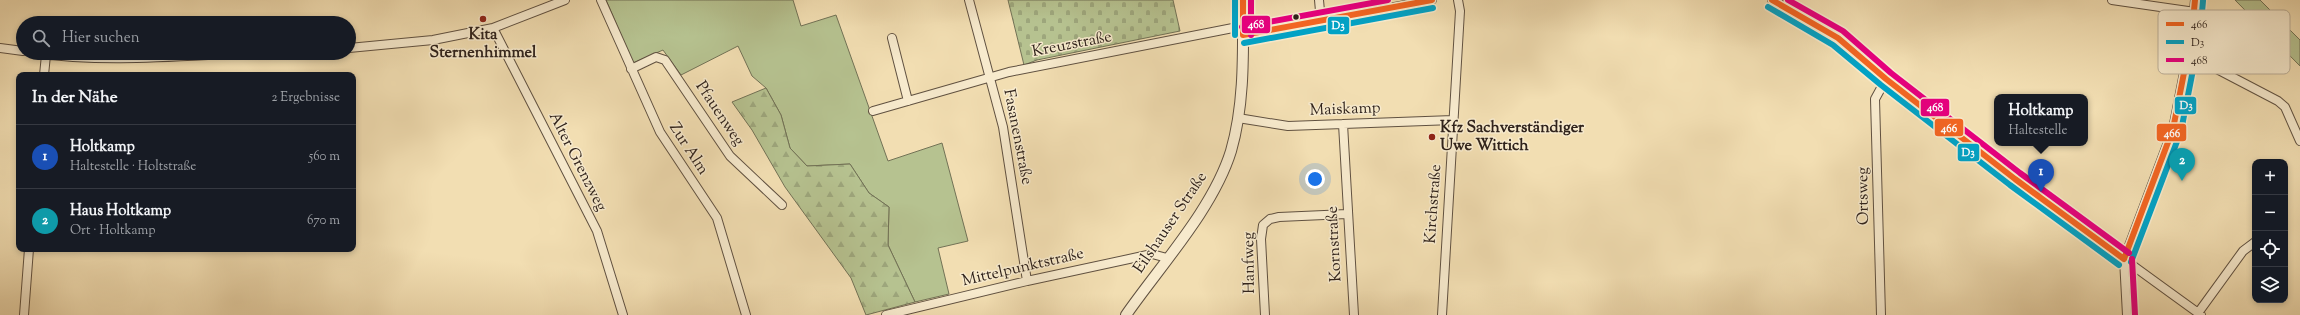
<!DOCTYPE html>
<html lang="de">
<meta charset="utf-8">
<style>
:root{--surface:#171b24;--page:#20242c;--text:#f1f3f6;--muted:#9ea1a6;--line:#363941;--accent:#8c9099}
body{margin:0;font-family:"Sorts Mill Goudy",serif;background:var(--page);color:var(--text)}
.controls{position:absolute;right:12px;bottom:12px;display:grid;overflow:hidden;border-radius:8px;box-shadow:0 2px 6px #0003}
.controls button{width:36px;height:36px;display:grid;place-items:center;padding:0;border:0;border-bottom:1px solid var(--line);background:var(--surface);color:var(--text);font:20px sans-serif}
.you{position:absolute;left:1315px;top:179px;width:14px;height:14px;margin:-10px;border:3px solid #fff;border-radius:50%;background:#1a73e8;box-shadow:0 0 0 6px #1a73e833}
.badge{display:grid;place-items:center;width:26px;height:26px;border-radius:50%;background:var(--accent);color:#fff;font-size:13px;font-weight:700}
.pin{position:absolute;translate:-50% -33px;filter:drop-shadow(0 1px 2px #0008)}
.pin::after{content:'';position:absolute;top:21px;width:14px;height:12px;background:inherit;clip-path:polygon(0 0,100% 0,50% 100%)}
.popup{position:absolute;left:1994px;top:94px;width:94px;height:52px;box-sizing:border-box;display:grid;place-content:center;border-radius:8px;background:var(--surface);filter:drop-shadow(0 1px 3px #0005);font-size:13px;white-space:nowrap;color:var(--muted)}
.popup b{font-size:15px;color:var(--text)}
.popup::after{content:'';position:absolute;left:50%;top:100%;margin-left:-8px;border:8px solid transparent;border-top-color:var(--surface)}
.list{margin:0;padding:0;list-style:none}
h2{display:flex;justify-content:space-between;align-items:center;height:52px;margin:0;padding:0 16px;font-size:17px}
h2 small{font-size:13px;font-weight:400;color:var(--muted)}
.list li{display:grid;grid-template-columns:26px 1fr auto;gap:12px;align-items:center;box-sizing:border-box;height:64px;padding:0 16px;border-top:1px solid var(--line)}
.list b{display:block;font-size:15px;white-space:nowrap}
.list p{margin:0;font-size:13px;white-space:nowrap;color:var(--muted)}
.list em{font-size:13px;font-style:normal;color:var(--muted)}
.icon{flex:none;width:22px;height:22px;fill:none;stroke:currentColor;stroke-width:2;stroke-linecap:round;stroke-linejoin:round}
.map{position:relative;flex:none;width:2300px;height:315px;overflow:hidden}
.search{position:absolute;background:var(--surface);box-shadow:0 2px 6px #0003;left:16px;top:16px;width:340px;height:44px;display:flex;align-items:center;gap:10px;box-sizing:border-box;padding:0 14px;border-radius:22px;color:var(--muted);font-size:15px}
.panel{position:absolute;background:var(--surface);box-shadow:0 2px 6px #0003;left:16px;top:72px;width:340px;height:180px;border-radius:8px}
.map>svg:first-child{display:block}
.grass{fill:#b6c290;stroke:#727256}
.forest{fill:url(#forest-firs);stroke:#727256}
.cemetery{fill:url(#cemetery-stones);stroke:#727256}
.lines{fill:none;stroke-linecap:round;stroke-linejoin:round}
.minor-casing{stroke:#605141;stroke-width:10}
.tertiary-casing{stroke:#605141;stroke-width:12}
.minor{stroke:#f7eacd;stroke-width:8}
.tertiary{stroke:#f7eacd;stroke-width:10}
.bus-1-casing{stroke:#f7eacd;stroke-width:9}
.bus-2-casing{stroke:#f7eacd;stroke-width:9}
.bus-3-casing{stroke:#f7eacd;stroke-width:9}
.bus-1{stroke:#f26522;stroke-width:6}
.bus-2{stroke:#02a2c5;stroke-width:6}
.bus-3{stroke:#e5007d;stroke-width:6}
.bus-dot{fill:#2f221b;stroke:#f7eacd;stroke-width:1.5}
.poi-dot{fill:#8f2418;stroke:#f7eacd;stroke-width:1.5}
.labels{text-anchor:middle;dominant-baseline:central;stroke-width:3;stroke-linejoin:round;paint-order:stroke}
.poi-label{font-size:16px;font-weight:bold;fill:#2f221b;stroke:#f7eacd}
.street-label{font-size:16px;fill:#2f221b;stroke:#f7eacd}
.key{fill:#f7eacd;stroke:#bbae98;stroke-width:1}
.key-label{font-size:11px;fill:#2f221b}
.line-badge{stroke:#f7eacd;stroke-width:1.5}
.badge-label{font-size:11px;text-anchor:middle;font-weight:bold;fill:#fff}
</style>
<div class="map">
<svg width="2300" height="315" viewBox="0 0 2300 315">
<defs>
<pattern id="forest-firs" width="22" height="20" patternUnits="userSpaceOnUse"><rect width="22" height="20" fill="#b6c290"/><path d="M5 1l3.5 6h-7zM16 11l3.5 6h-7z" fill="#9da67c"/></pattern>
<pattern id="cemetery-stones" width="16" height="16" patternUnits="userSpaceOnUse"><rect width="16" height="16" fill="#b6c290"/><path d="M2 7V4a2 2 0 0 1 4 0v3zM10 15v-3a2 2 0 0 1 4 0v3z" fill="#9da67c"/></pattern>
</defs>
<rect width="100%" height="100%" fill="#f2deb2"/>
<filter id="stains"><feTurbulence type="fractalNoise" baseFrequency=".005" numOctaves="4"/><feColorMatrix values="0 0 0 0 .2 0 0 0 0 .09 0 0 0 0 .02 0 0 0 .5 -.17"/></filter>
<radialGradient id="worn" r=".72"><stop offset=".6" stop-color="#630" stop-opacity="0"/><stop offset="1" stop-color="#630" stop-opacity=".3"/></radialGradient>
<!-- grass -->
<path class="grass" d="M606 0H793L801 26 836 15 888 161 942 143 968 241 938 248 949 294 915 302 888 245 889 207 869 193 850 164 807 166 790 148 781 115 766 88 752 76 738 46 681 75 663 50 633 63Z
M2235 0H2260L2300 40V66Z"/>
<!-- forest -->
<path class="forest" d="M766 88 781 115 790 148 807 166 850 164 869 193 889 207 888 245 915 302 866 315 851 278 785 187 752 130 732 102Z"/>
<!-- cemetery -->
<path class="cemetery" d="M1008 0H1173L1180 31 1037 60 1024 65Z"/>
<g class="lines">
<!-- minor casing -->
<g class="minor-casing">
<path id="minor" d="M601 0 660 132 717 218 746 315
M969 0 1003 127 1027 281
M1319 0 1321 22
M1772 0C1837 32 1889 81 1946 125 2029 190 2115 253 2201 315
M2112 0 2195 12
M493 28 597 231 623 315
M1243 35 1432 0
M892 38 908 101
M0 48 23 51
M349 48 433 40 493 28 565 0
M34 53C105 63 177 56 249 53
M2188 54 2278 101 2285 107 2300 141
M631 69 656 57 665 60 730 156 782 205
M44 75 46 55
M873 111 1009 72 1243 26
M1238 118 1288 126 1453 120
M1343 124 1354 315
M2198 313 2243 251 2255 242
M24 315 29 249
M886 315 1027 281 1152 254 1167 258
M1265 315 1261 239 1263 225 1270 219 1279 217 1347 214
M1442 315 1460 11 1458 0
M1881 315 1875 99 1886 79
M2127 315 2124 259 2173 129 2192 32 2195 0"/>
</g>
<!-- tertiary casing -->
<g class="tertiary-casing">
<path id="tertiary" d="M1126 315C1160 266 1213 209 1231 151 1245 103 1243 50 1243 0"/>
</g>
<!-- minor -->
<use href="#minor" class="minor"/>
<!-- tertiary -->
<use href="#tertiary" class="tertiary"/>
<!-- bus-1 casing -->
<g class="bus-1-casing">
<path id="bus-1" d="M1243 0V35
M1772 0 1838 38 1886 79 2015 179 2124 259
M1243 35 1432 0
M2124 259 2173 129 2192 32 2195 0"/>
</g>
<!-- bus-2 casing -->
<g class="bus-2-casing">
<path id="bus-2" d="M1235 0V35
M1768 7 1833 45 1881 85 2010 185 2119 265
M1244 43 1433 8
M2131 262 2181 131 2200 34 2203 1"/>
</g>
<!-- bus-3 casing -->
<g class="bus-3-casing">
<path id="bus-3" d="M1251 0V35
M1788 0 1843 31 1891 73 2020 173 2129 253
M1242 27 1388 0
M2132 259 2135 315"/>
</g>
<!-- bus-1 -->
<use href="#bus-1" class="bus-1"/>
<!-- bus-2 -->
<use href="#bus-2" class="bus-2"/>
<!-- bus-3 -->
<use href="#bus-3" class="bus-3"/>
</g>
<!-- markers -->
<circle class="bus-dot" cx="1296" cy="17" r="3.5"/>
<g class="poi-dot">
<circle cx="483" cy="19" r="4"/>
<circle cx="1432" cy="137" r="4"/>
</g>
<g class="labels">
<!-- poi labels -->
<g class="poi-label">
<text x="483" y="35">Kita<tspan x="483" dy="18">Sternenhimmel</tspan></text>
<text x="1440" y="128" text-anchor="start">Kfz Sachverständiger<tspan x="1440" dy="18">Uwe Wittich</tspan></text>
</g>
<!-- street labels -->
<g class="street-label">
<text transform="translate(1072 45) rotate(-11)">Kreuzstraße</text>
<text transform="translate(1345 110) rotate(-2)">Maiskamp</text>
<text transform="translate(719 114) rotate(56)">Pfauenweg</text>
<text transform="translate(1017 137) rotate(79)">Fasanenstraße</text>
<text transform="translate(688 149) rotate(57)">Zur Alm</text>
<text transform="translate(577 162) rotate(63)">Alter Grenzweg</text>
<text transform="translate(1864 196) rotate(-91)">Ortsweg</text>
<text transform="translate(1434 204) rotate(-86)">Kirchstraße</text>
<text transform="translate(1171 223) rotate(-56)">Eilshauser Straße</text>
<text transform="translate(1335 244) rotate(-93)">Kornstraße</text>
<text transform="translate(1250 263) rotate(-91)">Hanfweg</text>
<text transform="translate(1023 268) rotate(-13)">Mittelpunktstraße</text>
</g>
</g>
<!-- legend -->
<rect x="2158" y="10" width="132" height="64" rx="6" class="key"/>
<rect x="2166" y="22" width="18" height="4" fill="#f26522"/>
<rect x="2166" y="40" width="18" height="4" fill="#02a2c5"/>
<rect x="2166" y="58" width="18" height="4" fill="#e5007d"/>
<g class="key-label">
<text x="2191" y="28">466</text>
<text x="2191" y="46">D3</text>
<text x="2191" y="64">468</text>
</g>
<g class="line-badge">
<rect x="1241" y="15" width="30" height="19" rx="4" fill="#e5007d"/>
<rect x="1327" y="16" width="23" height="19" rx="4" fill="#02a2c5"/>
<rect x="2174" y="96" width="23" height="19" rx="4" fill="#02a2c5"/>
<rect x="1920" y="98" width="30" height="19" rx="4" fill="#e5007d"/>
<rect x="1934" y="118" width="30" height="19" rx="4" fill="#f26522"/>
<rect x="2156" y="123" width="31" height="19" rx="4" fill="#f26522"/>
<rect x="1957" y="143" width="23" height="19" rx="4" fill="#02a2c5"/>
</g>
<g class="badge-label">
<text x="1256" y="28">468</text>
<text x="1338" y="29">D3</text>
<text x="2186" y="109">D3</text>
<text x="1935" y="111">468</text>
<text x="1949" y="132">466</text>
<text x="2172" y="137">466</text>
<text x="1968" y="156">D3</text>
</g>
<rect width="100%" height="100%" filter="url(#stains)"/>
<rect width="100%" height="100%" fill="url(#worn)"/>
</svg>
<div class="controls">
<button>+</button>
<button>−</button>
<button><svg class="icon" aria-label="locate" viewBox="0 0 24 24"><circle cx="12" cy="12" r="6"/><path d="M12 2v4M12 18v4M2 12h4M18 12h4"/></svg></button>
<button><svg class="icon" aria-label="layers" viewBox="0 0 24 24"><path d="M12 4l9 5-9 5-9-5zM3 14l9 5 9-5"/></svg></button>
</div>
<div class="you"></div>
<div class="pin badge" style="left:2041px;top:192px;background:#1a4fb4">1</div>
<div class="popup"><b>Holtkamp</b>Haltestelle</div>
<div class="pin badge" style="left:2182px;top:181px;background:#0f9aa8">2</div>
<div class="search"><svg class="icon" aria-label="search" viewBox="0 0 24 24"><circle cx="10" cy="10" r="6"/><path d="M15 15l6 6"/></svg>Hier suchen</div>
<section class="panel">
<h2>In der Nähe<small>2 Ergebnisse</small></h2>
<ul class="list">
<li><span class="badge" style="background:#1a4fb4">1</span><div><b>Holtkamp</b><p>Haltestelle · Holtstraße</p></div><em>560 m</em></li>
<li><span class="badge" style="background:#0f9aa8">2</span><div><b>Haus Holtkamp</b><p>Ort · Holtkamp</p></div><em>670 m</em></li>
</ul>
</section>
</div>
